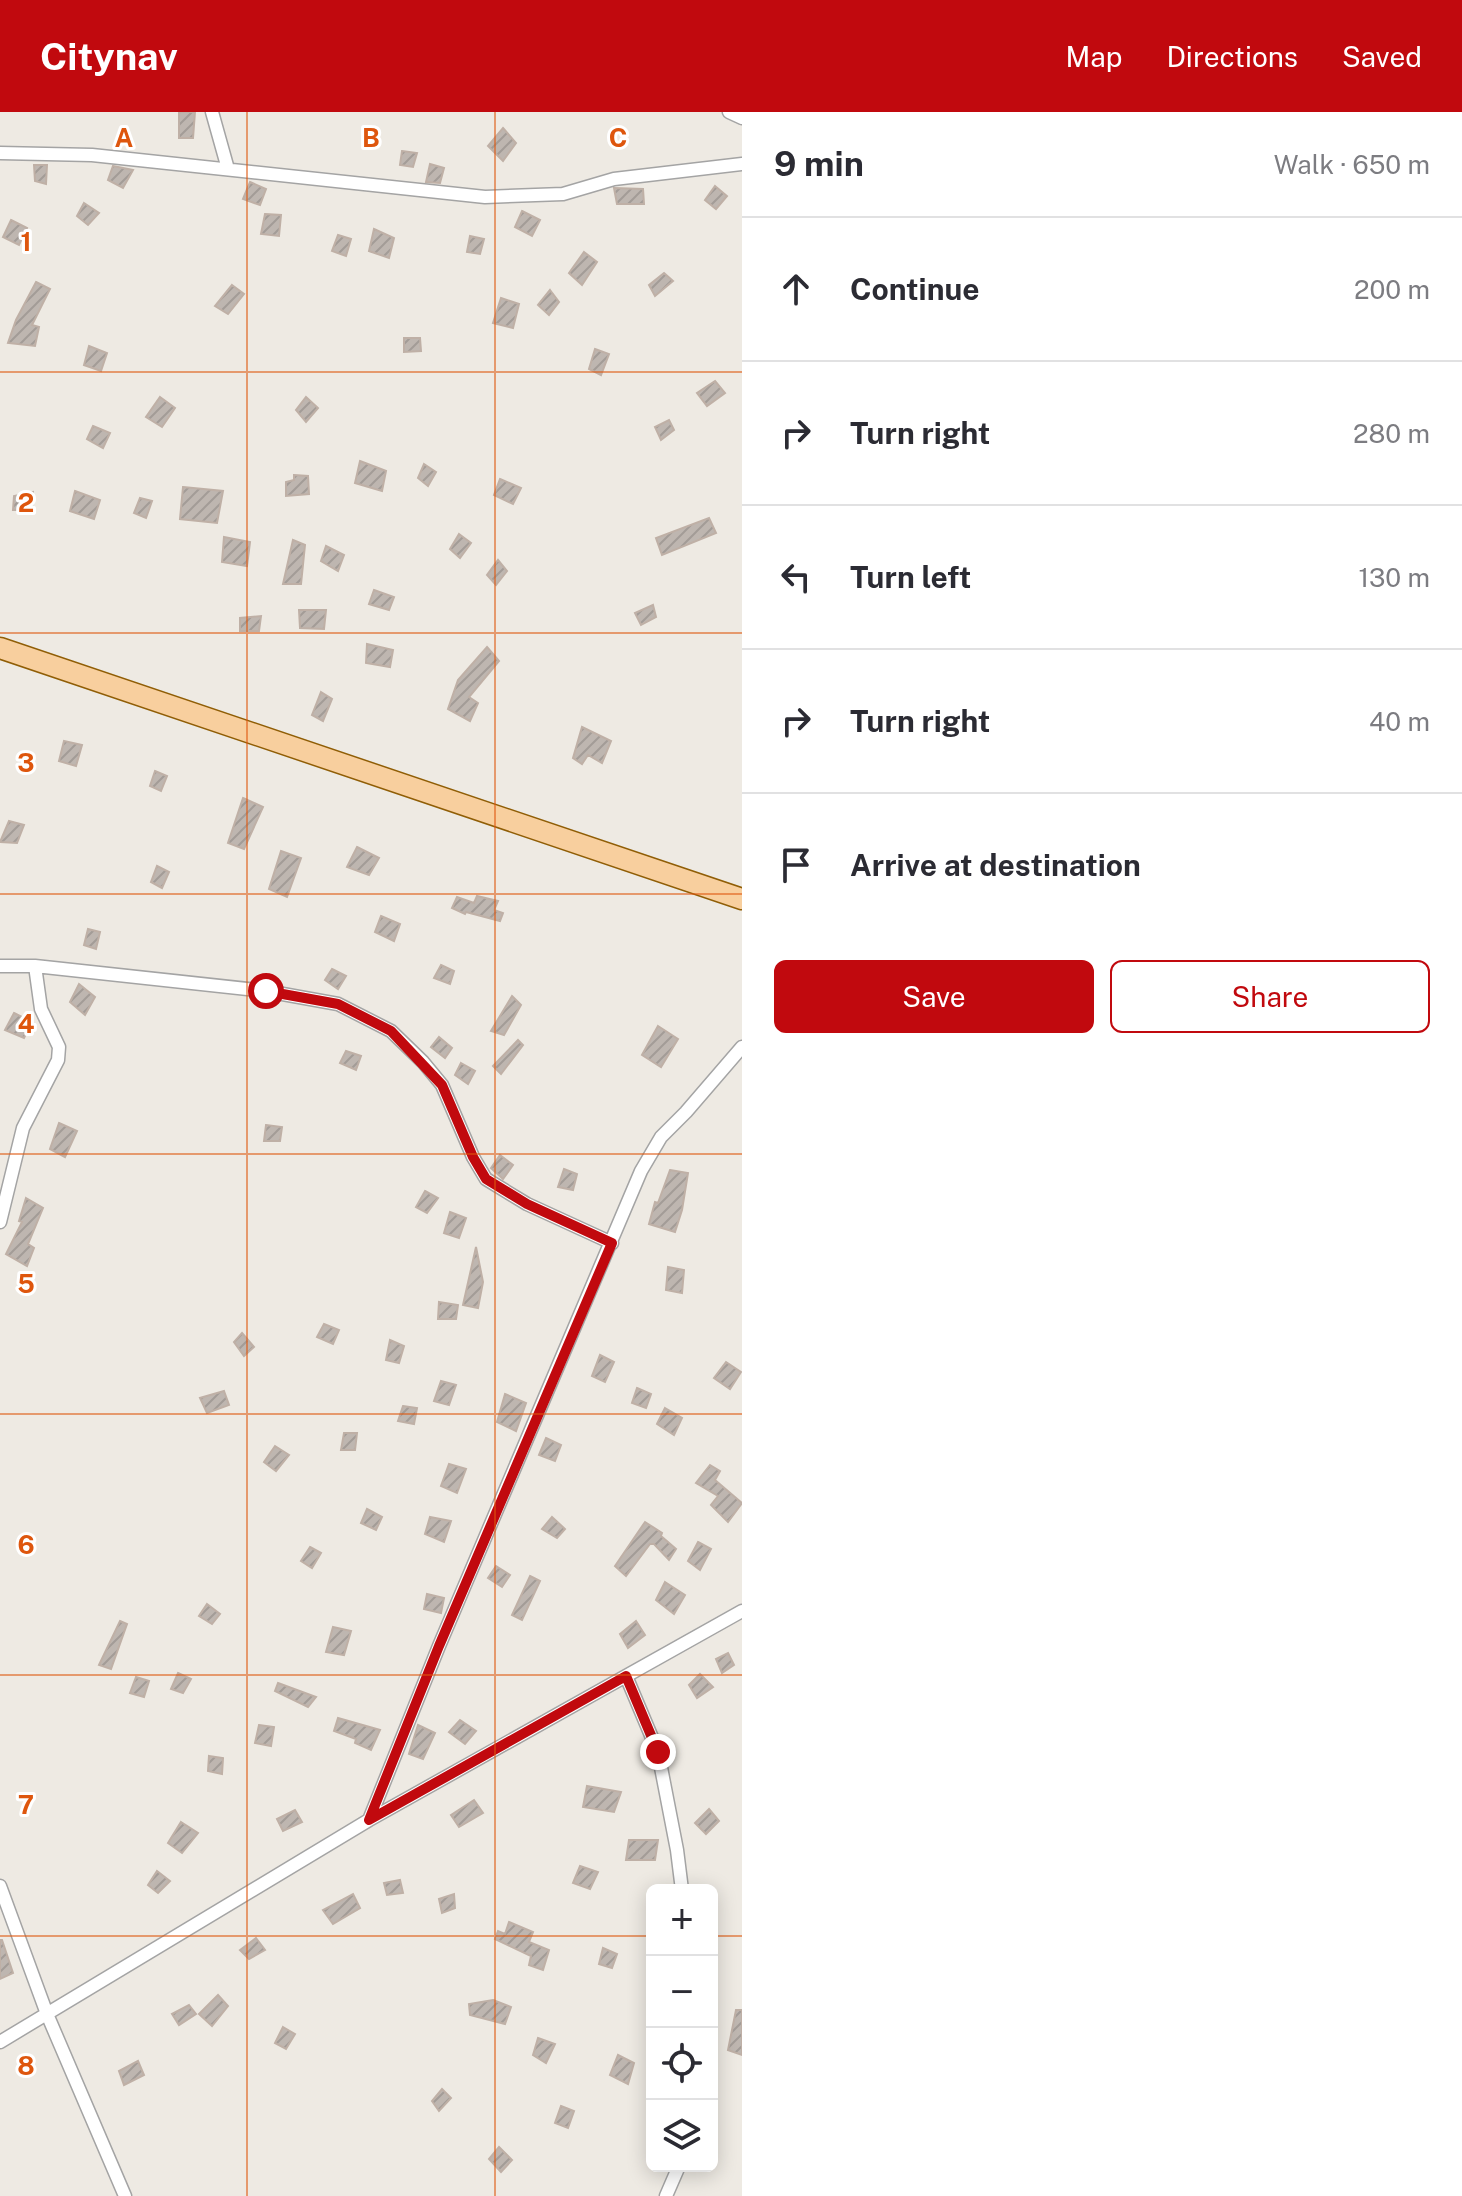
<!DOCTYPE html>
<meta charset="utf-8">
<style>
:root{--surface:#fff;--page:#f2f2f3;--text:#2b2b33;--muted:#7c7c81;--line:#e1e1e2;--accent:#c1090e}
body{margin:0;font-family:"Public Sans",sans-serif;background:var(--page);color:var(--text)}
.controls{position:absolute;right:24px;bottom:24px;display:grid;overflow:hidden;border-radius:12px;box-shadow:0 4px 20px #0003}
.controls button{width:72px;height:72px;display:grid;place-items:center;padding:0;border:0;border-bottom:2px solid var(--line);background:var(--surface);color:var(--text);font:40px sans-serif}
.stop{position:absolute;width:24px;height:24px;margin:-18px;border:6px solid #c1090e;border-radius:50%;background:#fff}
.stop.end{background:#c1090e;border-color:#fff;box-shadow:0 2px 8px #0008}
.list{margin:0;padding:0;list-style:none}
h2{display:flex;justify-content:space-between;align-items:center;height:104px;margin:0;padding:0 32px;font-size:34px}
h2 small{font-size:26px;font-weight:400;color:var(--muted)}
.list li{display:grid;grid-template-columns:52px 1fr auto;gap:24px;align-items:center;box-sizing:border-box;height:144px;padding:0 32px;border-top:2px solid var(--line)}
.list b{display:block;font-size:30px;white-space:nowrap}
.list em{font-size:26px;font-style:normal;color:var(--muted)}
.actions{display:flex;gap:16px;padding:24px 32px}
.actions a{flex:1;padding:18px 0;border:2px solid var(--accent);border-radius:12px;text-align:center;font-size:28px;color:var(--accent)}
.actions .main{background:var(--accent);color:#fff}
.icon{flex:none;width:44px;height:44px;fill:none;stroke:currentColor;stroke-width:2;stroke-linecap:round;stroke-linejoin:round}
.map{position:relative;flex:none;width:742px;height:2084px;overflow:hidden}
header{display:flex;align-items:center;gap:48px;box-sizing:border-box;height:112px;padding:0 40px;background:var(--accent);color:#fff}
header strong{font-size:38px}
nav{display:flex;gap:44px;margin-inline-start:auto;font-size:28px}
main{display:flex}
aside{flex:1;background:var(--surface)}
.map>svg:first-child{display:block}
.building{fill:url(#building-hatch);stroke:#bfb0a6;stroke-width:2}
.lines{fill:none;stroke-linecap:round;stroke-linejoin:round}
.street-casing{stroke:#a4a4a4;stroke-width:15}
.primary-casing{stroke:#905e06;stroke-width:23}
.street{stroke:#fff;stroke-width:12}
.primary{stroke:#f8cf9e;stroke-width:20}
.route{stroke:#c1090e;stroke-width:10}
.grid{fill:none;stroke:#de560d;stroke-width:2;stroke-opacity:0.55}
.grid-label{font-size:26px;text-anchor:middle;font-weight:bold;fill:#de560d;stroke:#fff;stroke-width:6;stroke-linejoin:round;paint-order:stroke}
</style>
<header>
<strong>Citynav</strong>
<nav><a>Map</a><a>Directions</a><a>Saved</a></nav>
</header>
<main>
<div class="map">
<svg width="742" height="2084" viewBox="0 0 742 2084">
<defs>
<pattern id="building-hatch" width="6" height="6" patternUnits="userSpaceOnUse" patternTransform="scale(2)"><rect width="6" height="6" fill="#beb6b0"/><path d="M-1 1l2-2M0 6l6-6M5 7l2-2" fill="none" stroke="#a39c97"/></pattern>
</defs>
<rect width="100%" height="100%" fill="#eeeae3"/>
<!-- building -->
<path class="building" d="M179 0H195L193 26H179Z
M503 16 516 31 503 49 488 34Z
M402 39 417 41 413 55 400 53Z
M430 52 444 56 440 71 426 70Z
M34 53H47L46 72 35 69Z
M113 54 133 58 123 76 108 68Z
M250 70 266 77 260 93 243 87Z
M715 74 727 84 716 97 705 88Z
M614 76 643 77 644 92H617Z
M84 91 99 101 88 113 77 104Z
M522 99 540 108 532 124 515 115Z
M265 102 281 103 279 124 261 122Z
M11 108 27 116 19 133 3 125Z
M374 117 394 126 389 146 369 139Z
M338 123 351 127 346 144 332 139Z
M470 124 484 127 480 142 467 140Z
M584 140 597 150 582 173 569 161Z
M664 161 673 169 655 184 649 173Z
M36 170 50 177 32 213 39 215 35 234 8 231 16 208Z
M232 173 244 182 228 202 215 194Z
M550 178 559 190 549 203 538 193Z
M501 186 519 192 513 216 493 211Z
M404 226H420L421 239 404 240Z
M89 234 107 241 101 259 84 253Z
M595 237 609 242 601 263 589 257Z
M715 269 725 281 707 294 697 281Z
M160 285 175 296 162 315 146 305Z
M306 285 318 296 306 310 296 298Z
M669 308 674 318 661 328 655 315Z
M93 314 110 321 103 336 87 327Z
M360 349 386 359 382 379 355 371Z
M424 352 436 360 428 374 418 366Z
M294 363 308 364 309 382 286 384V370L294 368Z
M500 367 521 376 513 392 494 383Z
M183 375 223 379 217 411 180 407Z
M75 379 100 388 94 407 70 399Z
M33 380 32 398H13L14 384Z
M140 386 152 389 146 406 134 401Z
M709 406 716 421 662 443 656 426Z
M459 422 471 431 460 446 450 437Z
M224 425 250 430 247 454 222 450Z
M293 428 305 433 301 472H283Z
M326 434 344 443 338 459 321 449Z
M498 448 507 459 496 473 487 463Z
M374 478 394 485 389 498 369 492Z
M653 493 656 505 641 513 635 501Z
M299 498H326L324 517 300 516Z
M261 504 259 519H240V506Z
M367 532 393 538 390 555 366 551Z
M487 535 499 549 469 585 478 591 470 609 448 597 458 568Z
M321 580 332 587 323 609 312 603Z
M582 615 611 629 602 651 588 643 582 652 573 646Z
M64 629 82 633 76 654 59 649Z
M155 659 167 664 161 679 150 674Z
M243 686 263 695 244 737 228 731Z
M9 709 24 713 17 731 0 730Z
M357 735 379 746 369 763 347 755Z
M281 739 301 746 287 785 269 777Z
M157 754 169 760 162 776 151 770Z
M477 784 498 789 494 798 503 801 500 809 466 800 465 802 452 796 457 785 474 791Z
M381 804 400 812 394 829 375 820Z
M88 817 100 820 96 837 84 833Z
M441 853 454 859 450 872 434 866Z
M332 857 346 864 338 877 325 868Z
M79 872 95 885 85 903 70 890Z
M512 884 521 893 504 923 491 919Z
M14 901 32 910 24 926 5 918Z
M658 914 678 927 661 955 642 943Z
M439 925 452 936 445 946 431 935Z
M518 928 523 933 501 962 493 954Z
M346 939 361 944 356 958 340 951Z
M461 951 475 959 468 972 455 963Z
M59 1011 77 1019 65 1045 50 1037Z
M266 1013 282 1015 280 1029H264Z
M500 1043 513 1053 503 1067 491 1056Z
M564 1057 577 1062 573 1078 558 1075Z
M670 1058 688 1061 682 1098 675 1120 649 1112 655 1090 658 1091Z
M425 1079 438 1086 427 1101 416 1095Z
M26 1086 43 1096 28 1132 34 1136 27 1154 6 1142 22 1110 19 1109Z
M450 1100 466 1106 459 1126 444 1121Z
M476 1135 483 1170 478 1196 463 1193Z
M668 1155 684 1158 682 1181 666 1178Z
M439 1190 458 1193 456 1207H438Z
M324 1212 339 1218 333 1232 317 1225Z
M242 1221 254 1235 244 1244 234 1230Z
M390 1228 404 1234 399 1251 386 1248Z
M600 1243 614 1250 605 1270 592 1264Z
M726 1250 741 1260 730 1277 714 1266Z
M441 1269 456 1273 449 1293 434 1289Z
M637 1276 651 1282 646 1296 632 1291Z
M224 1279 229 1293 207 1301 200 1286Z
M505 1282 526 1291 516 1319 497 1310Z
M403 1294 417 1296 414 1312 398 1309Z
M665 1296 682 1306 674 1323 657 1312Z
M344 1321H357L355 1338H341Z
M546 1326 561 1333 555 1349 539 1343Z
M275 1334 289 1343 276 1359 264 1350Z
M449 1352 466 1357 457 1381 441 1374Z
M710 1353 720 1359 715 1368 742 1391 728 1410 711 1393 718 1384 696 1371Z
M367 1397 382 1405 376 1418 361 1411Z
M430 1405 451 1409 444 1430 425 1422Z
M552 1405 565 1417 557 1426 542 1417Z
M645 1410 662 1421 661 1424 676 1437 669 1448 654 1432H650L626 1464 615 1454Z
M698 1430 711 1437 700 1458 688 1449Z
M310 1435 321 1441 312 1456 301 1449Z
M496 1454 510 1463 502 1475 488 1466Z
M530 1464 540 1469 522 1508 512 1503Z
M665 1470 685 1483 674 1502 656 1488Z
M427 1482 444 1486 441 1501 424 1497Z
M207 1492 220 1502 212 1512 199 1504Z
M120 1509 127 1512 111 1557 99 1553Z
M636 1509 645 1523 628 1536 620 1522Z
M333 1515 351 1519 344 1543 326 1540Z
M728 1541 734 1553 722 1561 716 1547Z
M178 1561 191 1567 183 1581 171 1577Z
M700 1562 713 1575 697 1586 689 1573Z
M136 1565 149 1569 144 1585 130 1581Z
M278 1571 316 1585 308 1595 275 1579Z
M338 1606 380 1618 371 1638 355 1631 356 1627 334 1619Z
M460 1608 476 1619 465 1632 449 1620Z
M259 1613 274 1615 271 1634 255 1631Z
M418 1613 435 1621 423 1647 409 1642Z
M209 1644 223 1646 222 1662 208 1659Z
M587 1674 621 1680 614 1700 583 1695Z
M474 1688 483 1701 459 1715 451 1703Z
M709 1697 719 1709 706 1722 695 1711Z
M295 1698 302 1710 283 1719 277 1707Z
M181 1710 198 1721 182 1741 168 1731Z
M629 1728H658L655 1748H626Z
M580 1754 598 1760 590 1777 573 1771Z
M157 1759 170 1769 158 1781 148 1773Z
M400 1768 403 1781 387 1783 384 1771Z
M353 1782 360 1796 333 1812 323 1798Z
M454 1782 455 1796 442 1801 439 1787Z
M509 1810 533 1820 529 1830 549 1838 543 1858 529 1853 531 1844 495 1827 498 1819 505 1822Z
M256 1826 265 1838 249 1847 240 1838Z
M0 1828H2L13 1861 0 1867Z
M603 1836 617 1842 612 1856 599 1852Z
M218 1883 228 1894 212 1914 199 1902Z
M493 1888 511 1895 505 1912 470 1903 469 1892Z
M189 1893 196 1902 179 1913 172 1902Z
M736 1898H742V1943L728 1938Z
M283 1915 295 1922 286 1937 275 1931Z
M538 1926 555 1932 546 1951 533 1943Z
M618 1943 634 1951 628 1972 610 1963Z
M138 1949 144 1963 124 1973 119 1959Z
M442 1977 451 1986 439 1999 432 1989Z
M561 1994 574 1999 568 2016 555 2011Z
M499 2035 512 2048 501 2060 489 2047Z"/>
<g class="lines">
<!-- street casing -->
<g class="street-casing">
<path id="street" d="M212 0 228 57
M729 0 742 6
M0 41 92 43 485 85 563 82 614 67 742 52
M0 854H35L266 879 338 892 391 919 423 950 442 973 473 1045 486 1067 527 1092 612 1131
M0 1110 23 1016 58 948 59 935 41 897 35 854
M626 1564 658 1640 677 1738 682 1778
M369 1708 439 1534 641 1059 661 1025 686 1000 742 935
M0 1774 47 1902 125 2084
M0 1930 369 1708 742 1499
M666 2084 679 2054"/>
</g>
<!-- primary casing -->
<g class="primary-casing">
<path id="primary" d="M0 536 742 787"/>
</g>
<!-- street -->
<use href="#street" class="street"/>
<!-- primary -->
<use href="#primary" class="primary"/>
</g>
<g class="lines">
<!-- route -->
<path class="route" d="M266 879 338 892 391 919 442 973 473 1045 486 1067 527 1092 612 1131 439 1534 369 1708 626 1564 658 1640"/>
</g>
<!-- grid -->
<path class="grid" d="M247 0V2084M495 0V2084M0 260H742M0 521H742M0 782H742M0 1042H742M0 1302H742M0 1563H742M0 1824H652M712 1824H742"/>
<g class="grid-label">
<text x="124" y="35">A</text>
<text x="371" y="35">B</text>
<text x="618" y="35">C</text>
<text x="26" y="139">1</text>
<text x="26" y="400">2</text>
<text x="26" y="660">3</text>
<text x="26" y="921">4</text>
<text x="26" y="1181">5</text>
<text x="26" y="1442">6</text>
<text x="26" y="1702">7</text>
<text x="26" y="1963">8</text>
</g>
</svg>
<div class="controls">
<button>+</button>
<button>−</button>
<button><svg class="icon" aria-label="locate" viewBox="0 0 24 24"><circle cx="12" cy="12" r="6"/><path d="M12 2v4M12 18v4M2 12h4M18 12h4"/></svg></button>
<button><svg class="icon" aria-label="layers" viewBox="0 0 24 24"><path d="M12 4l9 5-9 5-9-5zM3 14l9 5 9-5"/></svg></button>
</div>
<div class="stop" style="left:266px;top:879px"></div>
<div class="stop end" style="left:658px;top:1640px"></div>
</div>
<aside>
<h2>9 min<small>Walk · 650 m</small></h2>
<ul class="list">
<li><svg class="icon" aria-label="ahead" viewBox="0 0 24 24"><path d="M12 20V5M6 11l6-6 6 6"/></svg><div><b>Continue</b></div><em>200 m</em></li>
<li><svg class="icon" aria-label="right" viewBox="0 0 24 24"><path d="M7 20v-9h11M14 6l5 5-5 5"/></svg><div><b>Turn right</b></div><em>280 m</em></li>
<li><svg class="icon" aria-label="left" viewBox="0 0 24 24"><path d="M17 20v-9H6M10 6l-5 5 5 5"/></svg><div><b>Turn left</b></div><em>130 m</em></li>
<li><svg class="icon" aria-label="right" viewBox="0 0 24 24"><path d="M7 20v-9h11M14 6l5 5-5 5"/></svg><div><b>Turn right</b></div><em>40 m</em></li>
<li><svg class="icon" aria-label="arrive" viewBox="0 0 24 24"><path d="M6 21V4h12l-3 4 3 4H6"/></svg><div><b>Arrive at destination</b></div></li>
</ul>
<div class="actions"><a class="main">Save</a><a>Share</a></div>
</aside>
</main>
